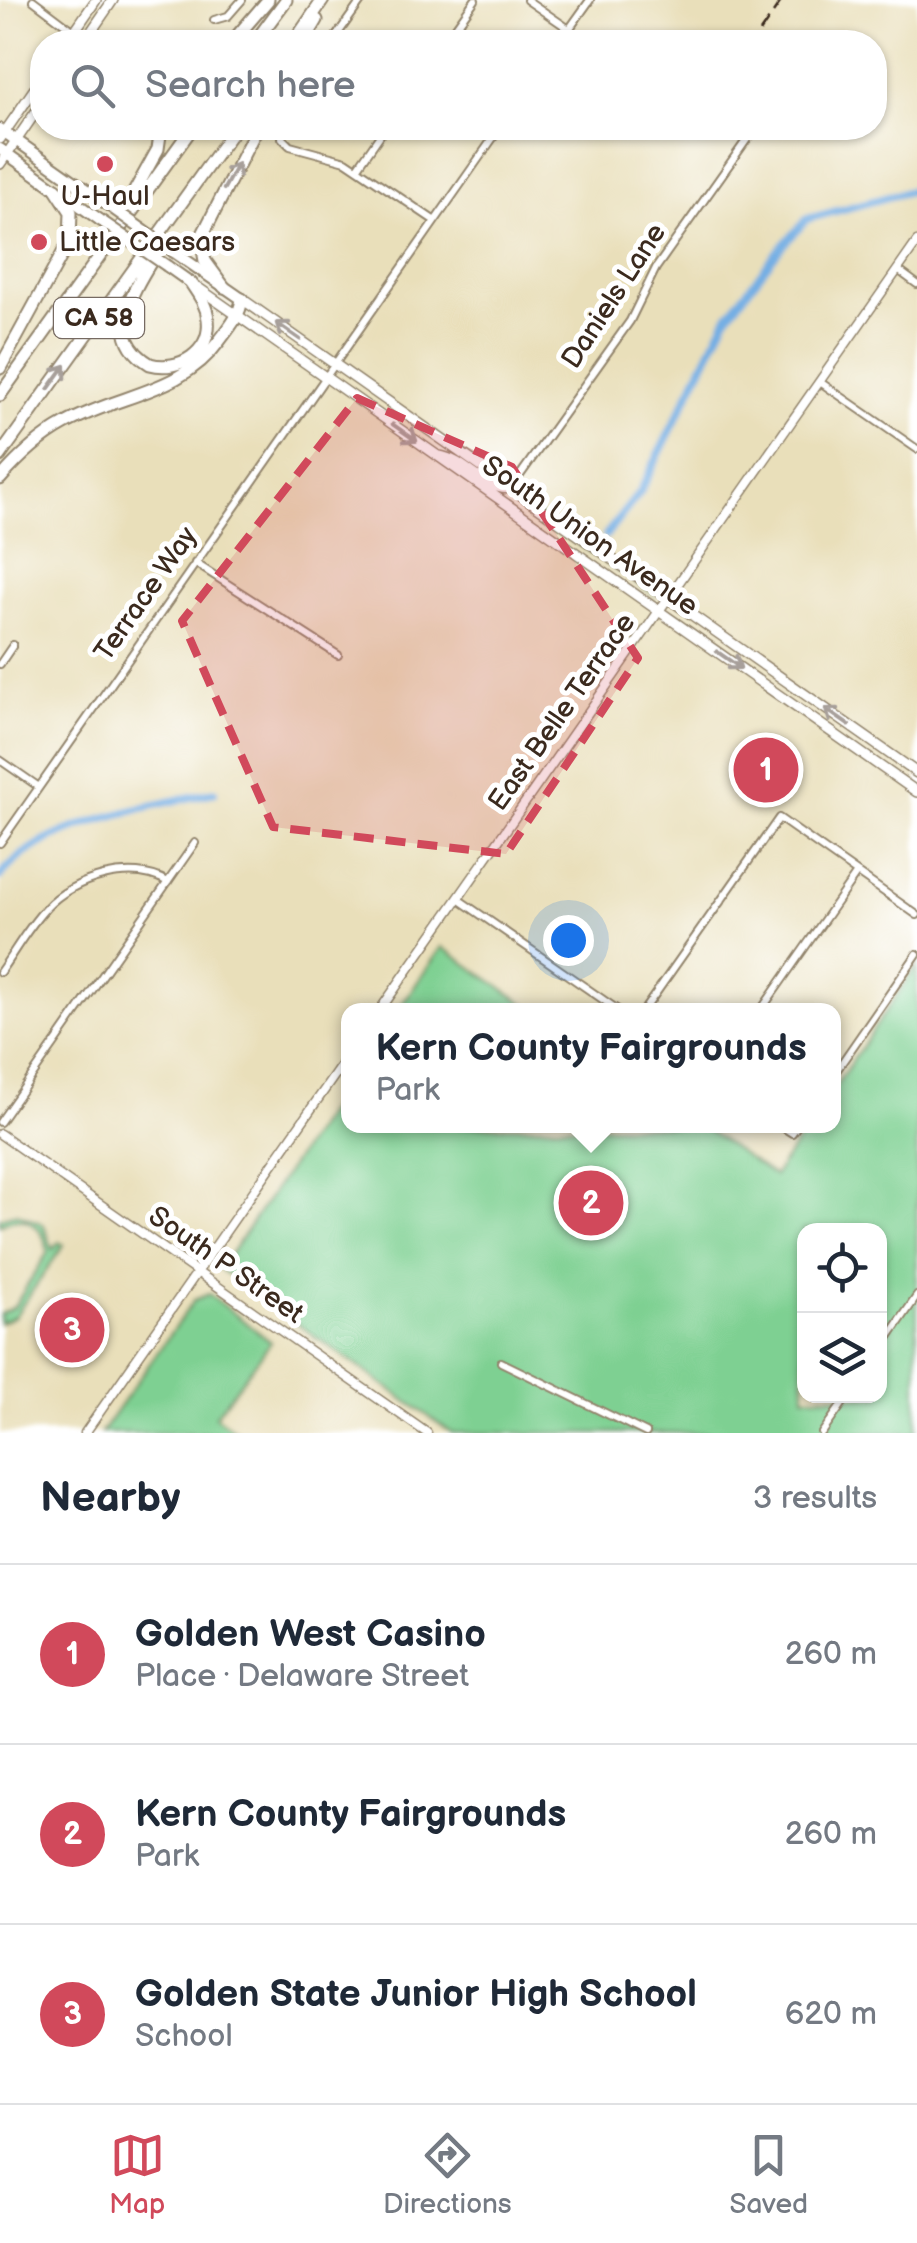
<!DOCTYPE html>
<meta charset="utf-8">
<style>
:root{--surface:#fff;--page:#f6f6f7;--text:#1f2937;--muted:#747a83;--line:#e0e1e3;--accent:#d1495b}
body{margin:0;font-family:"Balsamiq Sans",sans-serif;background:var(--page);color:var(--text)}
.controls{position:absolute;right:30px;bottom:30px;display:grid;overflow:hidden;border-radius:20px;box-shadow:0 2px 8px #0004}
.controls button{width:90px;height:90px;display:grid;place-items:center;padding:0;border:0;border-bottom:2px solid var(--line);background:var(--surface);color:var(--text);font:50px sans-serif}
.you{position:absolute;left:568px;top:940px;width:35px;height:35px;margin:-25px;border:8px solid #fff;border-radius:50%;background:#1a73e8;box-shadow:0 0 0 15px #1a73e833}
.badge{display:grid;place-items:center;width:65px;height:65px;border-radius:50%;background:var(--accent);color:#fff;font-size:32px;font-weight:700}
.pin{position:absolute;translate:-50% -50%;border:5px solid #fff;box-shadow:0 2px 10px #0006}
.popup{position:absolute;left:341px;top:1003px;width:500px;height:130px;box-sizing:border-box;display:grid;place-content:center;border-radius:20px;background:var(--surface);filter:drop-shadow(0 2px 8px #0005);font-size:32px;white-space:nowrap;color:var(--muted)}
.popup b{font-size:38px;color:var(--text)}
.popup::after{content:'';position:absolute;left:50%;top:100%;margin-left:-20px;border:20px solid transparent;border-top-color:var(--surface)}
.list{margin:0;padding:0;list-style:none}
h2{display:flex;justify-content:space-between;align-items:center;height:130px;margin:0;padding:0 40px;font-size:42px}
h2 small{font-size:32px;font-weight:400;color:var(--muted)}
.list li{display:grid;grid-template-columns:65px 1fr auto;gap:30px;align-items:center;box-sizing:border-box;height:180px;padding:0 40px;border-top:2px solid var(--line)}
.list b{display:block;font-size:38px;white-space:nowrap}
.list p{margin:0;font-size:32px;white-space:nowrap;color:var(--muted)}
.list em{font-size:32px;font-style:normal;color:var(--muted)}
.icon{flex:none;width:55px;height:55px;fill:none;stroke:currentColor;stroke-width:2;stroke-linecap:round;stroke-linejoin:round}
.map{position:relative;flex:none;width:917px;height:1433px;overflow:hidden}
.search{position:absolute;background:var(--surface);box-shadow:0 2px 8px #0004;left:30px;right:30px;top:30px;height:110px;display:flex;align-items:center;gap:25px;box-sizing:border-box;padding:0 35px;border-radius:40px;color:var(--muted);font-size:38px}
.sheet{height:670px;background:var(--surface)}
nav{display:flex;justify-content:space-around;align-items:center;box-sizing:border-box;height:140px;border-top:2px solid var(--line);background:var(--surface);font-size:28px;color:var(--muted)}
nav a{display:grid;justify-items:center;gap:5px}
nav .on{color:var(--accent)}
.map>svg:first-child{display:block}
.green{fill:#7ed092;stroke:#5c7d58;stroke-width:2.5;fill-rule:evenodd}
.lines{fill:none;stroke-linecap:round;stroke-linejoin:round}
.canal{stroke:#73aee4;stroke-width:8}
.minor-casing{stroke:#92846c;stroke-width:10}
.tertiary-casing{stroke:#92846c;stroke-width:11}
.secondary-casing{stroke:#92846c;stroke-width:12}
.primary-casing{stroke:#92846c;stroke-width:12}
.trunk-casing{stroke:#92846c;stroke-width:14}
.motorway-casing{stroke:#92846c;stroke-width:15}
.minor{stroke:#fff;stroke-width:6}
.tertiary{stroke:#fff;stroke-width:8}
.secondary{stroke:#fff;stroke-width:9}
.primary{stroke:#fff;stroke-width:9}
.trunk{stroke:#fff;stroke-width:10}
.motorway{stroke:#fff;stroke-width:11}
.rail{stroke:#3b2a1e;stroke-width:2.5;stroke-dasharray:15 8;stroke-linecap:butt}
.trunk-bridge-casing{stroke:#92846c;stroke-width:14;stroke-linecap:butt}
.trunk-bridge{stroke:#fff;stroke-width:10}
.oneway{stroke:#a79f9a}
.marked{fill:#d1495b;fill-opacity:0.2;stroke:#d1495b;stroke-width:8;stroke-dasharray:20 12;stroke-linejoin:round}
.poi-dot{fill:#d1495b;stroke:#fff;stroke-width:4}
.labels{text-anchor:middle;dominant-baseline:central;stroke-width:10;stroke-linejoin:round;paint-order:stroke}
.shield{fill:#fff;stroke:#766a62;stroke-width:2.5}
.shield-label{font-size:25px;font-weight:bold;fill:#3b2a1e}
.poi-label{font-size:28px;fill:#3b2a1e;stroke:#fff}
.street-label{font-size:28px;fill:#3b2a1e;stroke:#fff}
</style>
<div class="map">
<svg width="917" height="1433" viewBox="0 0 917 1433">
<rect width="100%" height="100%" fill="#fff"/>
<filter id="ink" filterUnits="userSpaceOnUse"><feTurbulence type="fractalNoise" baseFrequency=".01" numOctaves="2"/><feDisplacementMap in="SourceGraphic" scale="20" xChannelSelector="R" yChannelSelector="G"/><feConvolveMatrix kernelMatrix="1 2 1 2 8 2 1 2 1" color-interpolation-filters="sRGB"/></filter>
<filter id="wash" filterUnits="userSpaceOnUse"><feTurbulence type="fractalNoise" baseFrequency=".0048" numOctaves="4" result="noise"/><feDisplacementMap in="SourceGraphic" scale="40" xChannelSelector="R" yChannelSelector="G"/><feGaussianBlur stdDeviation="2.25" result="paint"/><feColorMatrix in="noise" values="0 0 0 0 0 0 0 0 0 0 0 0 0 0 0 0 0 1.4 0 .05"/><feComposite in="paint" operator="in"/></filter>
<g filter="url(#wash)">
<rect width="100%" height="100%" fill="#e9dfba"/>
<!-- green -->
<path class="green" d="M492 487 511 494 657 597Z
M442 947 534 1010H398Z
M917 965V1433H452L220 1269 348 1082V1126H701L774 1176 808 1126H834V1088ZM804 1230H880V1396H804Z
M16 1213 43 1224 53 1249 59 1242 64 1245 15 1316 0 1323V1314L14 1307 48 1252C44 1227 24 1210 0 1225V1218Z
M209 1294 271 1342 215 1416 238 1433H101L194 1300Z"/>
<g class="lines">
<!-- canal -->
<path class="canal" d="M606 535 640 492 727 317 777 252 807 219 917 189
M0 877C38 824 152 806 214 792"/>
</g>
</g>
<g filter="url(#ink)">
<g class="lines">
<!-- minor casing -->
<g class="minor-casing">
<path id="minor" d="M33 0 86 40
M527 0 569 29
M214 20 228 16 242 0
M332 42 362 0
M445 42 475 0
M560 42 590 0
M283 128 282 138 290 146 346 161 435 221
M358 167 385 128
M898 270 917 284
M820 382 917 449
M511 488 630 321 656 268 755 128
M195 563 338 655
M0 664 13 645
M0 760 39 787
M0 843 500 128
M458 899 618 1010
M0 972C15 951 28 927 46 908 73 878 132 861 168 882
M644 1010 779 818 917 915
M761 1010 857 873
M834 1074 917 954
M0 1122 195 843
M781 1126 792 1133 797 1126
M880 1350 917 1296
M501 1362 646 1433
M822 1433 848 1396"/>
</g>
<!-- tertiary casing -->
<g class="tertiary-casing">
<path id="tertiary" d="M380 1010 917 242
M0 1134 427 1433
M85 1433 348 1056"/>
</g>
<!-- secondary casing -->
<g class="secondary-casing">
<path id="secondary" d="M67 42 96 0
M84 42 113 0
M0 139 42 78
M0 164 42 103"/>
</g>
<!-- primary casing -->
<g class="primary-casing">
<path id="primary" d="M197 287 917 792
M242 299 917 773
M439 456C465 459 486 493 511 488"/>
</g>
<!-- trunk casing -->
<g class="trunk-casing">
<path id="trunk" d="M0 129 108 205
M0 149 100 220
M174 252 242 299
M167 266 191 283"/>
</g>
<!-- motorway casing -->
<g class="motorway-casing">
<path id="motorway" d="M86 40 89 42
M232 42 268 0
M255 42 286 0
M294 42 323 0
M304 42 317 20
M127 205 158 149 161 128
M159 248C137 285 100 334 150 364 179 372 212 352 208 319 207 305 198 294 191 283
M224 287 205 261 201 238 257 128
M0 368 70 240 71 212 56 189
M0 395 192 128
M0 456 235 128
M0 479C19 457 39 438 65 424 120 393 181 394 220 340 230 327 240 315 242 299"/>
</g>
<!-- minor -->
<use href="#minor" class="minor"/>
<!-- tertiary -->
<use href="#tertiary" class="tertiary"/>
<!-- secondary -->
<use href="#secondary" class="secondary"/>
<!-- primary -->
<use href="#primary" class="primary"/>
<!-- trunk -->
<use href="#trunk" class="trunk"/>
<!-- motorway -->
<use href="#motorway" class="motorway"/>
<!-- rail -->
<path class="rail" d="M760 32 782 0"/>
<!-- trunk-bridge casing -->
<g class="trunk-bridge-casing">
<path id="trunk-bridge" d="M108 205 174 252
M100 220 167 266"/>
</g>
<!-- trunk-bridge -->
<use href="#trunk-bridge" class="trunk-bridge"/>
</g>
<!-- one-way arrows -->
<defs><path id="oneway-shaft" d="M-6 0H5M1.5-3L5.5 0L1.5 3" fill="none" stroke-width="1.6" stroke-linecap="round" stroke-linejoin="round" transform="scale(2.5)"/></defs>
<g class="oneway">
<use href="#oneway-shaft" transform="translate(231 176) rotate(-61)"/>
<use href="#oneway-shaft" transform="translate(288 331) rotate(-145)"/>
<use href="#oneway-shaft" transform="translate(57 377) rotate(-54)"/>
<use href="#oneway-shaft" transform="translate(405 433) rotate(35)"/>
<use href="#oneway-shaft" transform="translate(729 660) rotate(35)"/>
<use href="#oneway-shaft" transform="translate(837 717) rotate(-145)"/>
</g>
</g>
<!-- marked area -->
<path class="marked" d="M357 398 512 467 638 658 506 854 273 827 182 621Z"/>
<!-- markers -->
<g class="poi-dot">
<circle cx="105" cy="164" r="10"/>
<circle cx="39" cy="242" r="10"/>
</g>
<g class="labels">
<!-- shield labels -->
<rect class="shield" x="54" y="298" width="90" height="40" rx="8"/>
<g class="shield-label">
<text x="99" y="318">CA 58</text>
</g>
<!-- poi labels -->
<g class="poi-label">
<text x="105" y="196">U-Haul</text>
<text x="59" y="242" text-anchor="start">Little Caesars</text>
</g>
<!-- street labels -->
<g class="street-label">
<text transform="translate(614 296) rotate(-57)">Daniels Lane</text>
<text transform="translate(590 536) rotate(35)">South Union Avenue</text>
<text transform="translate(146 594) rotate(-55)">Terrace Way</text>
<text transform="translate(562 712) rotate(-55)">East Belle Terrace</text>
<text transform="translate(226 1265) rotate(35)">South P Street</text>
</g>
</g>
</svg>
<div class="controls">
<button><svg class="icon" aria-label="locate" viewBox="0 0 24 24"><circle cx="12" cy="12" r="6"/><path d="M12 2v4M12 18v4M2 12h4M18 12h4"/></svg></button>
<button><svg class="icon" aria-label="layers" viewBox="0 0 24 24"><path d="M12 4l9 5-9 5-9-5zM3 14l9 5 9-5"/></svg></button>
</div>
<div class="you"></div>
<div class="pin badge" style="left:766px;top:770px">1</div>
<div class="pin badge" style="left:591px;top:1203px">2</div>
<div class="popup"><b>Kern County Fairgrounds</b>Park</div>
<div class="pin badge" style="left:72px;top:1330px">3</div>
<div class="search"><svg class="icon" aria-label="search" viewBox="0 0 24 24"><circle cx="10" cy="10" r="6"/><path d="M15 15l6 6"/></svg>Search here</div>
</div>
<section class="sheet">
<h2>Nearby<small>3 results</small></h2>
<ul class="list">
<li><span class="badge">1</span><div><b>Golden West Casino</b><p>Place · Delaware Street</p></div><em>260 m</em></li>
<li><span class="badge">2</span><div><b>Kern County Fairgrounds</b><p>Park</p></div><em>260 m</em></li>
<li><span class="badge">3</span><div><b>Golden State Junior High School</b><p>School</p></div><em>620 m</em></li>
</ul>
</section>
<nav>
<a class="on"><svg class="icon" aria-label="map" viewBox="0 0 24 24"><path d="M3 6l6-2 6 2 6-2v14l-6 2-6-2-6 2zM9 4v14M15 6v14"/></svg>Map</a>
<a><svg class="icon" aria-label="directions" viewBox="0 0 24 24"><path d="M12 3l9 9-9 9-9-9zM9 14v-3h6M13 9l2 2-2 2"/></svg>Directions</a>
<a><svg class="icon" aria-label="saved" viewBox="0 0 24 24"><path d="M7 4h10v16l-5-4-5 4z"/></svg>Saved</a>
</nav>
